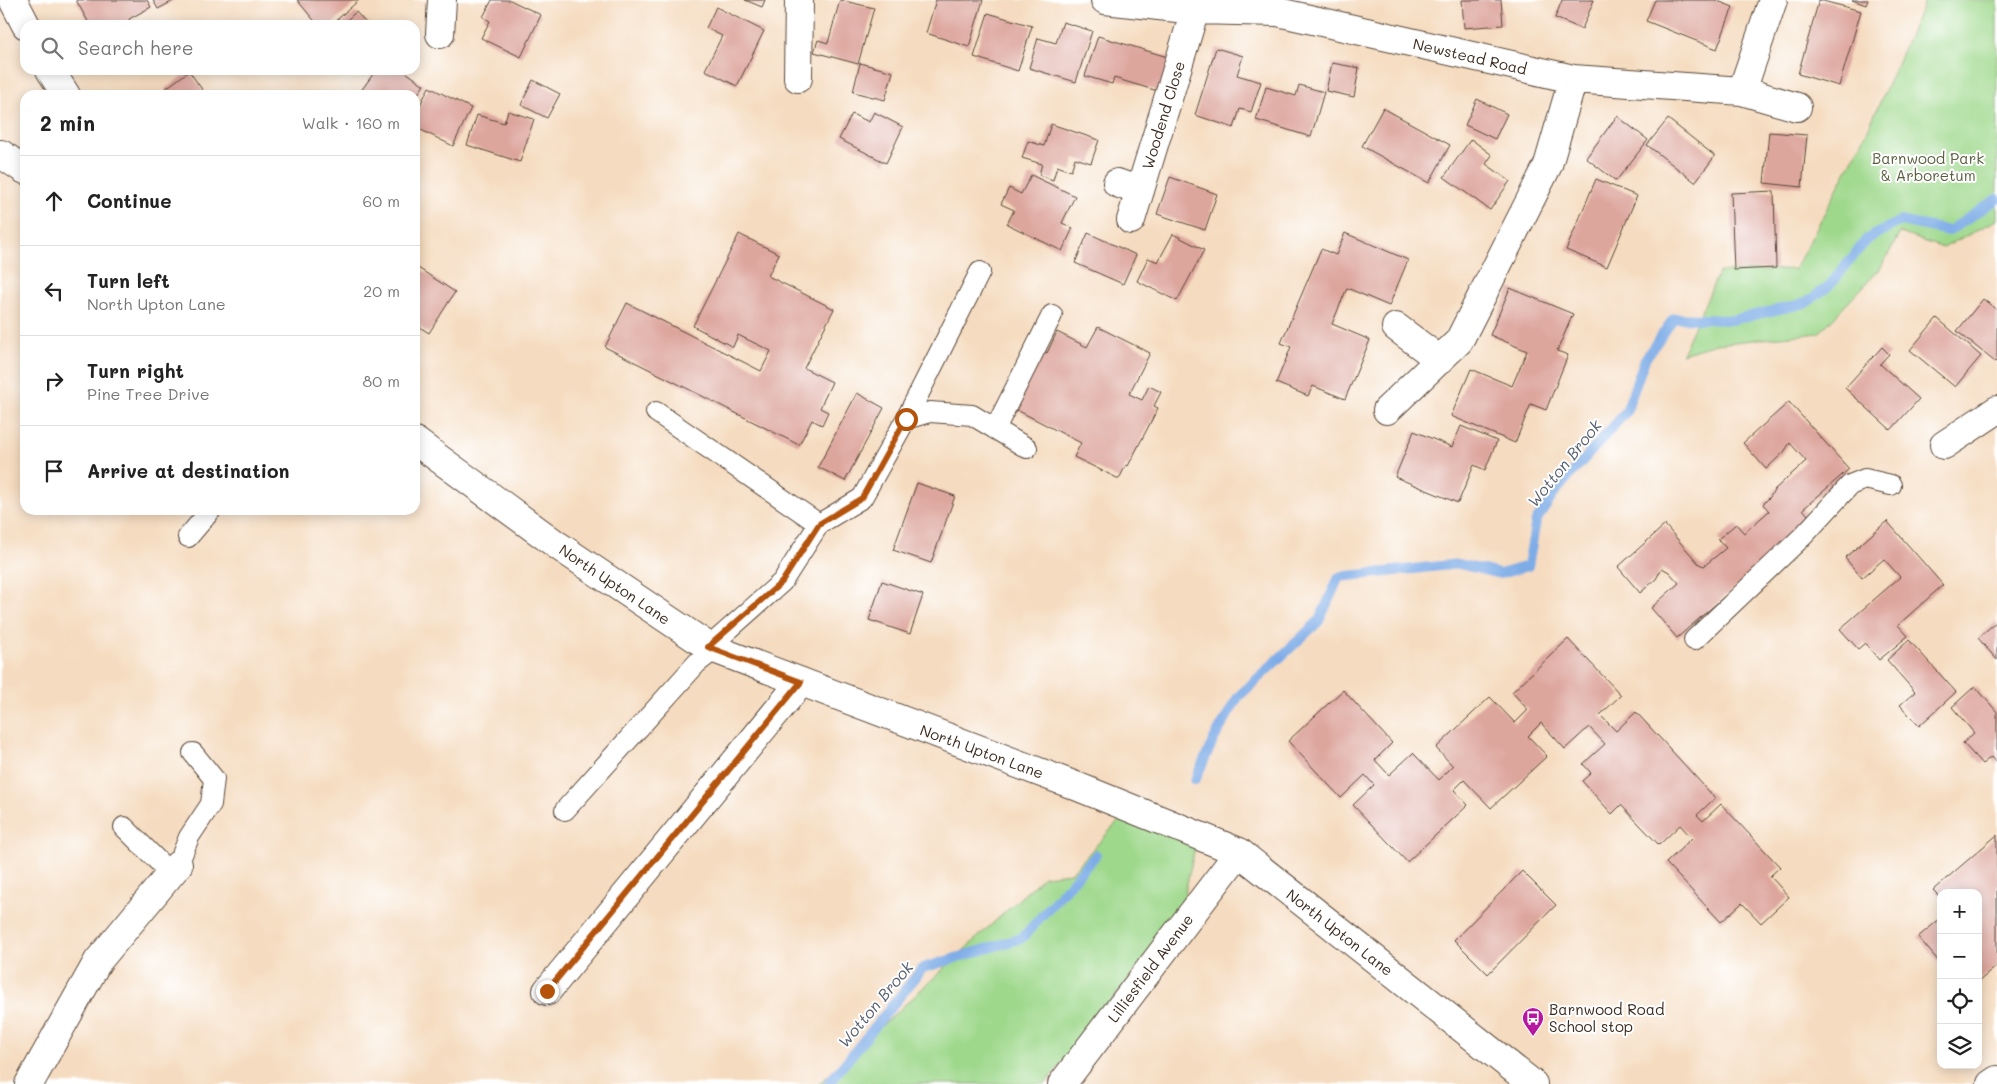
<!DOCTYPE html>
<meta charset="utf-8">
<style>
:root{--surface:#fff;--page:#f2f2f2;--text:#222;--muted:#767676;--line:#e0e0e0}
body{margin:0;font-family:Mali,sans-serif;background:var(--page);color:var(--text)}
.controls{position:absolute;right:15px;bottom:15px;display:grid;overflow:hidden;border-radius:10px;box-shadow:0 2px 12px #0003}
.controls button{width:45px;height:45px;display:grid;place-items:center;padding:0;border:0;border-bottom:1px solid var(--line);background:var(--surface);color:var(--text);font:25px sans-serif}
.stop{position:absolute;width:15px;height:15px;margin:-11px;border:4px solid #b45309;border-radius:50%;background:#fff}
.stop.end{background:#b45309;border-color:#fff;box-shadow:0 1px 5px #0008}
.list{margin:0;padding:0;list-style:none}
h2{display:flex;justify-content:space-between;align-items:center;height:65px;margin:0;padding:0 20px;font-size:21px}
h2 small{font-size:16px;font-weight:400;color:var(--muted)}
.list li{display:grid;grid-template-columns:32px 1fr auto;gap:15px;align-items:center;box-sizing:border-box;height:90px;padding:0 20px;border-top:1px solid var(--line)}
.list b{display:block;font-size:19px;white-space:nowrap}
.list p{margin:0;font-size:16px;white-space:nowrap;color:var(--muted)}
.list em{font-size:16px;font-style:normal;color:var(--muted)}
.icon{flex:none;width:28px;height:28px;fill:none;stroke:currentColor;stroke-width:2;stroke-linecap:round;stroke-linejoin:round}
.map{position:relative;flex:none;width:1997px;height:1084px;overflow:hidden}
.search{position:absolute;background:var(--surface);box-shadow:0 2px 12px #0003;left:20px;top:20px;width:400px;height:55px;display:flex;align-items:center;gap:12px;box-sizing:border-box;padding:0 18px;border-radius:15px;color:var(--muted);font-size:19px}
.panel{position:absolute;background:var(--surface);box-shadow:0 2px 12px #0003;left:20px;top:90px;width:400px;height:425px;border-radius:15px}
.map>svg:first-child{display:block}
.green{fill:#9ed88b;stroke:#6c8154}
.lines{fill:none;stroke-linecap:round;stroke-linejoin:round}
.stream{stroke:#7dace7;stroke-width:10}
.building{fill:#dda69d}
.lane-casing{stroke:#574536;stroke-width:22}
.street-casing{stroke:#574536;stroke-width:30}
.secondary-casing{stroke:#574536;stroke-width:30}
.lane{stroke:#fff;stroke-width:20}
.street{stroke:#fff;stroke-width:28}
.secondary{stroke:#fff;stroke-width:28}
.route{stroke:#b45309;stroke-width:6}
.labels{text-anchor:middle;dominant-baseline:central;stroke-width:4;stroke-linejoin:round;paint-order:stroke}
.street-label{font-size:15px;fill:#3b2a1e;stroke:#fff}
.park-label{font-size:15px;fill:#595e3f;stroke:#fff}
.poi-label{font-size:15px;fill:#3b2a1e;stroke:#fff;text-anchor:start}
.water-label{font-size:16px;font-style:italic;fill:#555e6e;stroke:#fff}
</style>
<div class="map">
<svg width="1997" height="1084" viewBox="0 0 1997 1084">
<rect width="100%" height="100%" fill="#fff"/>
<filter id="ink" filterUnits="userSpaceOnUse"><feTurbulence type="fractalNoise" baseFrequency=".02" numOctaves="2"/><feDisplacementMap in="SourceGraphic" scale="10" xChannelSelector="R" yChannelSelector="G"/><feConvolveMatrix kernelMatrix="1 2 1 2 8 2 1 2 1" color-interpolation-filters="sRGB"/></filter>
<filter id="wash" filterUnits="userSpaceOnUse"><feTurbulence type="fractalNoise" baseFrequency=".0096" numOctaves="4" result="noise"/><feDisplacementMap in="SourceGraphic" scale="20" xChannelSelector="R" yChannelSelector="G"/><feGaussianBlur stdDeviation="1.12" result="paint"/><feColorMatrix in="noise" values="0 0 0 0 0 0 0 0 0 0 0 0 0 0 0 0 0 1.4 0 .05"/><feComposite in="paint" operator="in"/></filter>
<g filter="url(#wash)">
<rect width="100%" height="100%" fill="#f5dbbf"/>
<!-- green -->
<path class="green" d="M1925 0H1997V220L1943 248 1900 233 1880 269 1819 333 1716 344 1682 354 1719 272 1795 269 1866 134Z
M1126 813 1196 843 1180 915 1045 1084H819L1044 876 1071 873Z"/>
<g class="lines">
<!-- stream -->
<path class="stream" d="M1195 780 1214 739 1238 697 1319 621 1339 577 1459 564 1500 574 1528 566 1536 521 1556 491 1626 412 1645 359 1674 318 1732 320 1806 303 1830 285 1867 239 1900 221 1949 231 1997 199
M828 1084 923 968 1022 938 1096 855"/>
</g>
<g id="blocks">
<!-- building -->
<path class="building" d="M76 0H147L151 7 129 19 132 25H90Z
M153 0H175L158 9Z
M297 0H359L331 25H318Z
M492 0H510L541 15 521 57 481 38 490 21 483 17Z
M745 0H765L762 7Z
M840 0 874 8 858 64 814 52 818 40 828 43Z
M936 0H983L969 47 926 33Z
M1462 0H1501L1503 25 1464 28Z
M1562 0H1594L1582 29 1555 18Z
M1655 0H1715L1733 7 1717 49 1646 21Z
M1819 0 1861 11 1839 86 1798 74Z
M1852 0H1868L1866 5Z
M716 7 764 31 737 86 705 70 722 36 706 28Z
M356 12 368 25H341Z
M988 13 1032 26 1018 71 974 57Z
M1063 22 1092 31 1076 82 1029 68 1038 38 1056 43Z
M1098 36 1171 58 1161 92 1114 78 1112 84 1085 76Z
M1216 48 1243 56 1237 75 1261 82 1251 112 1240 109 1234 128 1195 115Z
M860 63 893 72 885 100 853 92Z
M1332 63 1359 68 1354 97 1326 91Z
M376 70H403L424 85 415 98V95H358Z
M189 71 206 95H169L165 89Z
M533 80 560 94 547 118 521 105Z
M1299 85 1324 92 1311 137 1256 120 1266 87 1296 96Z
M429 87 471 108 453 146 415 127V115Z
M1477 99 1507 114 1495 139 1465 125Z
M1383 108 1450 145 1429 183 1362 146Z
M508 111 534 119 520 162 467 145 477 115 504 123Z
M874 112 903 127 886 163 839 139 852 114 869 122Z
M1617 116 1648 140 1616 181 1586 158Z
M1668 119 1715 156 1695 182 1647 145Z
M1051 124 1099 140 1091 163 1075 158 1071 171 1057 166 1053 180 1039 175 1042 164 1022 158 1028 141 1044 146Z
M1769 132 1807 135 1802 187 1764 183Z
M1471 139 1492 155 1486 164 1510 181 1490 210 1444 177Z
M1031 175 1075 196 1062 223 1073 228 1062 251 1007 224 1014 210 1001 204 1009 188 1021 194Z
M1170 177 1217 194 1205 230 1157 214Z
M1596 179 1637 196 1607 267 1566 250Z
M1774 191 1776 268 1734 270 1731 193Z
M1088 233 1136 255 1123 284 1075 263Z
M1345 233 1408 260 1389 306 1347 288 1332 324 1370 340 1345 399 1313 386 1308 396 1276 383 1291 347 1281 343 1321 249 1336 255Z
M739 234 779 254 768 276 834 309 804 368 832 382 820 408 828 412 822 425 812 420 799 445 605 347 627 303 761 371 771 351 738 335 733 347 693 326Z
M1173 234 1204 250 1177 301 1137 281 1148 258 1158 262Z
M415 266 455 292 429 333 415 324Z
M1510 288 1573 314 1557 351 1568 355 1546 410 1531 404 1515 443 1451 416 1471 369 1512 386 1527 351 1490 335Z
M1983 299 1997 310V359L1995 362 1957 331Z
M1937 318 1981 356 1955 387 1910 350Z
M1098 327 1150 353 1129 394 1142 400 1149 386 1161 392 1154 406 1158 408 1128 466 1126 465 1119 479 1074 457 1081 443 1013 408 1042 350 1047 353 1057 332 1087 347Z
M1882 347 1889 354 1880 364 1919 399 1891 430 1845 388Z
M857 393 884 408 845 481 818 467Z
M1789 402 1849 469 1803 509 1812 520 1677 638 1651 608 1679 583 1669 572 1662 568 1656 579 1640 593 1618 567 1665 525 1699 564 1704 566 1726 548 1718 539 1736 524 1744 533 1769 511 1763 504 1770 497 1775 489 1806 461 1790 443 1784 452 1766 469 1743 443Z
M1461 426 1497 441 1485 470 1474 465 1458 503 1395 477 1414 431 1452 447Z
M917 483 955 496 931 563 893 550Z
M1887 521 1943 585 1898 625 1908 636 1879 660 1865 643 1858 649 1840 629 1900 577 1884 559 1862 578 1845 558Z
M882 581 923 595 910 634 869 620Z
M1997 621V660L1978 638Z
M1568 639 1621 695 1600 715 1616 731 1636 712 1715 798 1697 815 1703 821 1721 804 1780 867 1770 876 1789 897 1761 923 1742 903 1721 922 1666 863 1692 838 1680 825 1659 845 1621 805 1612 814 1582 781 1591 773 1583 764 1605 744 1589 727 1565 749 1541 723 1528 736 1547 756 1491 808 1464 780 1454 790 1468 805 1407 862 1353 805 1374 785 1365 775 1341 798 1288 741 1343 690 1392 743 1375 760 1389 775 1413 753 1439 780 1453 766 1436 748 1490 697 1515 723 1528 710 1512 692Z
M1909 640 1956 692 1919 726 1900 705 1915 692 1887 660Z
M1975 686 1997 712V764L1991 757 1982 764 1963 743 1974 733 1952 707Z
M1997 835V966L1978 982V893H1941V898L1933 890Z
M1522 871 1556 905 1488 974 1454 940Z
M1941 918V964L1918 937Z"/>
</g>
</g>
<g filter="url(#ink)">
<use href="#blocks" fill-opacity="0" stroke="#574536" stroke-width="1"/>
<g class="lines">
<!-- lane casing -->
<g class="lane-casing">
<path id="lane" d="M656 412 819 524
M906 419 980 272
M995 429 1052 315
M188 537 211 510
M1694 640 1804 535 1850 485 1865 479 1891 485
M709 647 782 582 819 524 862 498 906 419 930 412 972 415 1027 448
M565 810 697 663 715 649
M124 827 171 874
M178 865 189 837 211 804 214 779 193 753"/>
</g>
<!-- street casing -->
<g class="street-casing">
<path id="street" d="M1105 0 1195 10 1278 12 1573 79 1742 91 1773 0
M440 34 442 0
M798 78 799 0
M1742 91 1797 107
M1 154 25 170
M1117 183 1140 191
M1131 220 1195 10
M1396 327 1440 360
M1387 410 1459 341 1548 165 1573 79
M1944 445 1997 410
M547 991 801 682
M29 1084 98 961 178 865
M1062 1084 1239 852"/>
</g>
<!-- secondary casing -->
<g class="secondary-casing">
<path id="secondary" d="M13 0 26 25
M50 70 66 95
M415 441 557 545 709 647 1076 786 1239 852 1533 1084
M1991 1084 1997 1080"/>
</g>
<!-- lane -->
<use href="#lane" class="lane"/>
<!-- street -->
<use href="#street" class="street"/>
<!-- secondary -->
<use href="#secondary" class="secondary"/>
</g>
</g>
<g class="lines" filter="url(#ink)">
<!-- route -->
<path class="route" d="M547 991 801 682 708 647 782 582 819 524 862 498 906 419"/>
</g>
<!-- icons -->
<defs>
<g id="bus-pin" transform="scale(1.125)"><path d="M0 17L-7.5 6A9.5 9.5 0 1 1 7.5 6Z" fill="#b5179e" stroke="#fff"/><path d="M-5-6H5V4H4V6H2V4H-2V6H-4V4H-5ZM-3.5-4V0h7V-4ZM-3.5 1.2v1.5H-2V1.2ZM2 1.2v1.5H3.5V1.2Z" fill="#fff"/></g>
</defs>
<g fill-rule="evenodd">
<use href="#bus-pin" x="1533" y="1018"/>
</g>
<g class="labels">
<!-- street labels -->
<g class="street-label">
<text transform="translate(1470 56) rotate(13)">Newstead Road</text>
<text transform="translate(1163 115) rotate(-73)">Woodend Close</text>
<text transform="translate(615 584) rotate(34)">North Upton Lane</text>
<text transform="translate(982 751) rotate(20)">North Upton Lane</text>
<text transform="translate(1340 932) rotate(38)">North Upton Lane</text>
<text transform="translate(1150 968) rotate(-53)">Lilliesfield Avenue</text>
</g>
<!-- park labels -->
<g class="park-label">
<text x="1928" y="158">Barnwood Park<tspan x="1928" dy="17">&amp; Arboretum</tspan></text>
</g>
<!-- poi labels -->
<g class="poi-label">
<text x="1549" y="1009">Barnwood Road<tspan x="1549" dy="17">School stop</tspan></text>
</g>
<!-- water labels -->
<g class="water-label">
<text transform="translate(1564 463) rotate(-51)">Wotton Brook</text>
<text transform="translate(875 1004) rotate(-50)">Wotton Brook</text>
</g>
</g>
</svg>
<div class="controls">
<button>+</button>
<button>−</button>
<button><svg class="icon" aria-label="locate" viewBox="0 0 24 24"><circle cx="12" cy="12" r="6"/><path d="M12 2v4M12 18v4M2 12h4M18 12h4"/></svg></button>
<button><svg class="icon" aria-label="layers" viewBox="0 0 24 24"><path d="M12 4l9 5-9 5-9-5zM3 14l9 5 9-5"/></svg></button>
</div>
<div class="stop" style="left:906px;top:419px"></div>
<div class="stop end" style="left:547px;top:991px"></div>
<div class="search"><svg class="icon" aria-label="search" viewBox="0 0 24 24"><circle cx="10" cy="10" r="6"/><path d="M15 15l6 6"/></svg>Search here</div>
<section class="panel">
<h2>2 min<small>Walk · 160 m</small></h2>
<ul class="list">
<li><svg class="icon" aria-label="ahead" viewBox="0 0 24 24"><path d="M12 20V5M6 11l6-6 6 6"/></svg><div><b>Continue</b></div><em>60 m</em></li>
<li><svg class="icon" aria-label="left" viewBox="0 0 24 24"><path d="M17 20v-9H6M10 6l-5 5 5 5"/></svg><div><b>Turn left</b><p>North Upton Lane</p></div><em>20 m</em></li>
<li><svg class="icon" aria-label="right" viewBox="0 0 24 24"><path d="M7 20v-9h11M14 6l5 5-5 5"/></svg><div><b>Turn right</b><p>Pine Tree Drive</p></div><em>80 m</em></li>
<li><svg class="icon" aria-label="arrive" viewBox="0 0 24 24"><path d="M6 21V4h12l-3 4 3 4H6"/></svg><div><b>Arrive at destination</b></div></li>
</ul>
</section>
</div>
